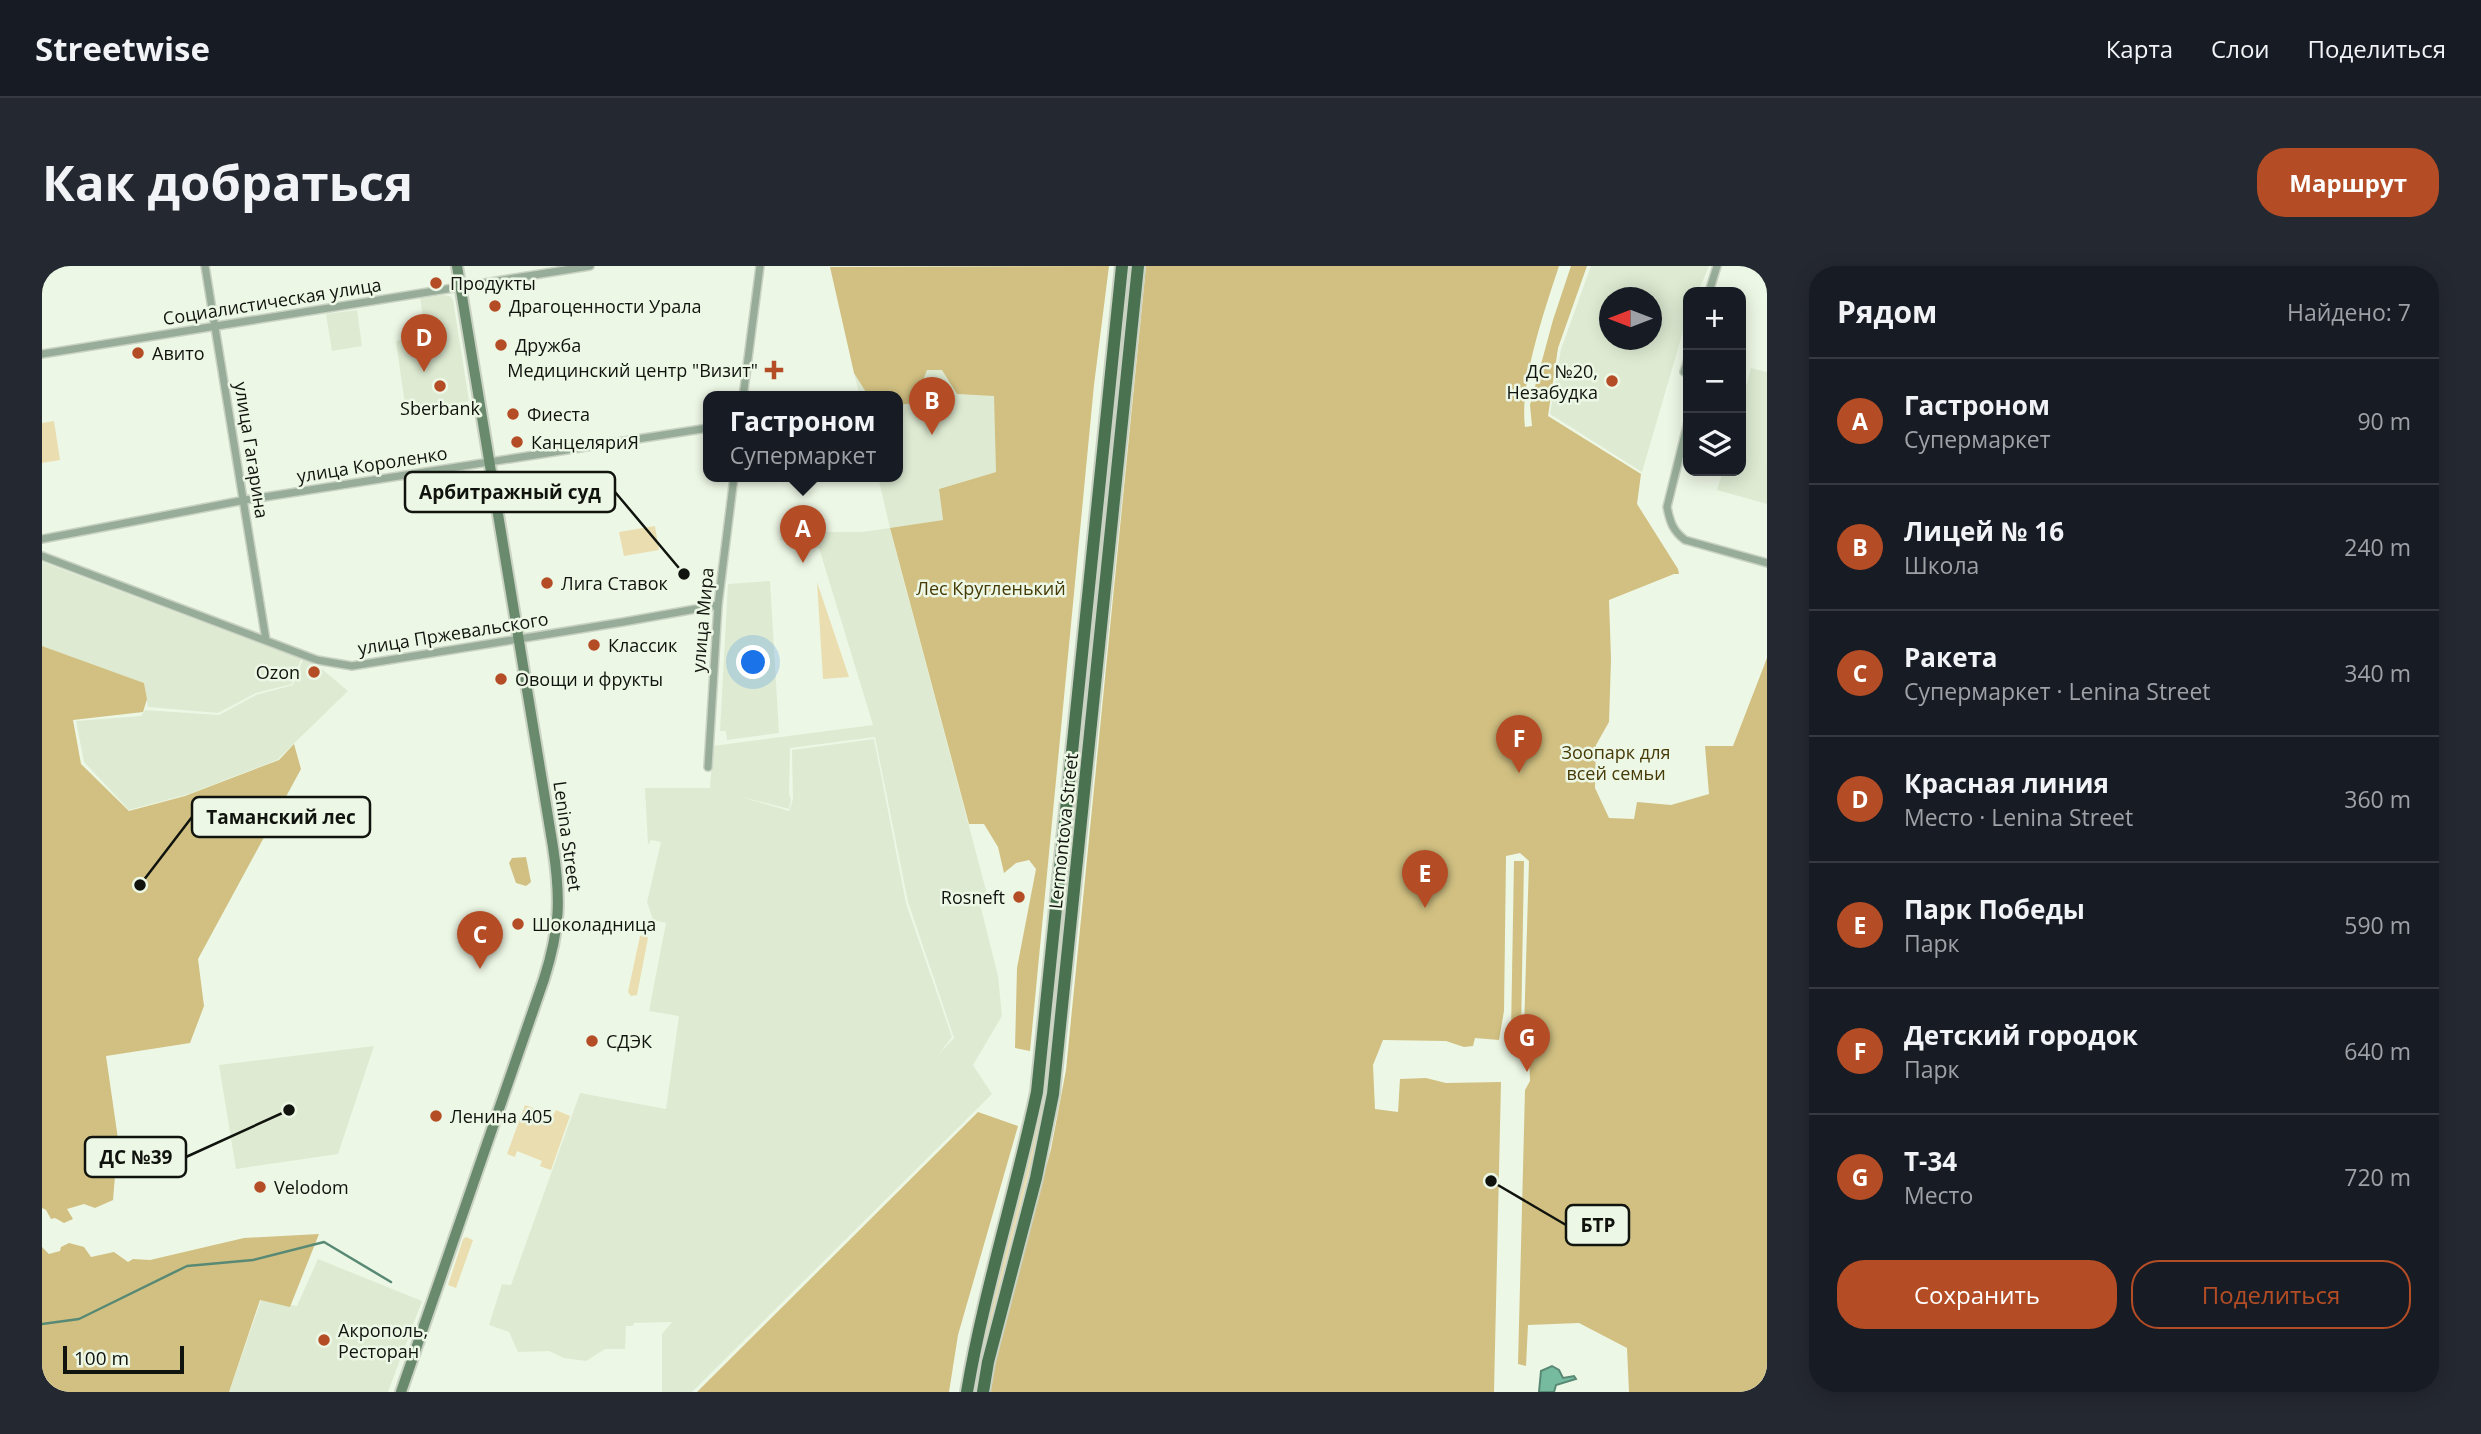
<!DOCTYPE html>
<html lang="ru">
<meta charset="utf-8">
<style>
:root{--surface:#171b24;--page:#242831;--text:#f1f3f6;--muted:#9ea1a6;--line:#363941;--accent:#b44d25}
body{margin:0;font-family:"Open Sans",sans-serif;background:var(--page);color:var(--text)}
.controls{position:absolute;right:21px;top:21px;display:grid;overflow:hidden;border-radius:14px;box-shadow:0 4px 18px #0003}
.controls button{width:63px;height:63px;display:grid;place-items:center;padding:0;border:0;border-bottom:2px solid var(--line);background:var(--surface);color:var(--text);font:35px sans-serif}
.compass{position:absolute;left:1557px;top:21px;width:63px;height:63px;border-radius:50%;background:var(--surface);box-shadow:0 4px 18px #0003;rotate:270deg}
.scale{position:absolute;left:21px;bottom:18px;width:121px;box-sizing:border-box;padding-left:7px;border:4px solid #11140e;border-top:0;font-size:19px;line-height:24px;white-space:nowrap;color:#11140e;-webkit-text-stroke:5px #edf7e5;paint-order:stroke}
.you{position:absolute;left:712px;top:397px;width:24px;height:24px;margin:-18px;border:5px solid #fff;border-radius:50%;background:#1a73e8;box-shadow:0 0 0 10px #1a73e833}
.badge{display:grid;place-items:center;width:46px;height:46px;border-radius:50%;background:var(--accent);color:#fff;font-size:23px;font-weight:700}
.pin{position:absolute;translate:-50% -58px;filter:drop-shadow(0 2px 4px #0008)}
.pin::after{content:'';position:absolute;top:37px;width:24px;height:21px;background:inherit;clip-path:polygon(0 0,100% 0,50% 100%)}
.popup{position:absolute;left:661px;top:125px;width:200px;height:91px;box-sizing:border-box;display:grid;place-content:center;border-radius:14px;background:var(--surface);filter:drop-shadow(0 2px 5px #0005);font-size:23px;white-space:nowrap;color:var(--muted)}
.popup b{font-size:26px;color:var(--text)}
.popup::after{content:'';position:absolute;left:50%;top:100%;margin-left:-14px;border:14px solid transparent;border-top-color:var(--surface)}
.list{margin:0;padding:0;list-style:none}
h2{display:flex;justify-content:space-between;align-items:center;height:91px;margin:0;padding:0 28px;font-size:30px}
h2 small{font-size:23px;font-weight:400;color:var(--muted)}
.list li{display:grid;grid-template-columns:46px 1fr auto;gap:21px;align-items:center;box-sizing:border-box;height:126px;padding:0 28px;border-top:2px solid var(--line)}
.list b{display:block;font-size:26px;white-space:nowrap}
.list p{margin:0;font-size:23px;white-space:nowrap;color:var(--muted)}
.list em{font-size:23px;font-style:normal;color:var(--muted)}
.actions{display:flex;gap:14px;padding:21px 28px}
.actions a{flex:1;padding:16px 0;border:2px solid var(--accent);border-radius:28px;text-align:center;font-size:24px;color:var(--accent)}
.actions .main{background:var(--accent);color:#fff}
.icon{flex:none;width:38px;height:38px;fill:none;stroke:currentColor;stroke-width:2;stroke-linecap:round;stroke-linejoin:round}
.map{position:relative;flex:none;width:1725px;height:1126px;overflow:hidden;border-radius:28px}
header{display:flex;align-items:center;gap:42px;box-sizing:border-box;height:98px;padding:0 35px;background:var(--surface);border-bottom:2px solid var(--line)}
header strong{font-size:33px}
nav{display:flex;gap:38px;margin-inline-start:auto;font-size:24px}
.intro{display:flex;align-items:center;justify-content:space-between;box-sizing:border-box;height:168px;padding:0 42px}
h1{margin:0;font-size:49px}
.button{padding:18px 32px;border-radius:28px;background:var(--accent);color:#fff;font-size:24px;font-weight:700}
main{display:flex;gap:42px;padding:0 42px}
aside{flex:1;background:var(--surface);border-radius:28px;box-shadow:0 4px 18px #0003}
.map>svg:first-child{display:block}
.built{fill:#deebd2;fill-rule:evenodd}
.green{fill:#eadeb1}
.forest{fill:#d1c082}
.water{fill:#76bb9f;stroke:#588974;stroke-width:2}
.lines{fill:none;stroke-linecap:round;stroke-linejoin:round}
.stream{stroke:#588974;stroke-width:2.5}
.minor-casing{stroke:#cad3c3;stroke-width:10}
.secondary-casing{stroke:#cad3c3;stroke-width:14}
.primary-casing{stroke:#cad3c3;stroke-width:16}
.minor{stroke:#97ad99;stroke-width:7}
.secondary{stroke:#6a8a6e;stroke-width:10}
.primary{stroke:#4a7250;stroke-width:12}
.poi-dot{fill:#b44d25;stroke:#edf7e5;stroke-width:2.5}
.labels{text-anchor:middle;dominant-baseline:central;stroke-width:5;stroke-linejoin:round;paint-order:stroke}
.poi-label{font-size:18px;fill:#11140e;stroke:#edf7e5;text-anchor:start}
.street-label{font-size:18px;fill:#11140e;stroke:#edf7e5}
.park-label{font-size:18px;fill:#463a07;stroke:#edf7e5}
.leader{fill:none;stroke:#11140e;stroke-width:2.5}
.callout-dot{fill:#11140e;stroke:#edf7e5;stroke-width:2.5}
.callout{fill:#edf7e5;stroke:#11140e;stroke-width:2.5}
.callout-label{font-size:19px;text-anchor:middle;font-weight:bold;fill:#11140e}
</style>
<header>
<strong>Streetwise</strong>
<nav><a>Карта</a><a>Слои</a><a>Поделиться</a></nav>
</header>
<div class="intro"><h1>Как добраться</h1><a class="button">Маршрут</a></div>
<main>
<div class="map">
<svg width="1725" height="1126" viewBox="0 0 1725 1126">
<rect width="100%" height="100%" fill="#edf7e5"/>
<!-- built -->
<path class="built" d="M1549 0H1667L1656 26H1646V48L1600 206 1508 148 1519 83ZM1568 32H1610V74H1568Z
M401 29 408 30 411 34 427 135 364 146 354 75 384 69 378 32Z
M315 44 320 80 290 85 284 48Z
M870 83 958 88 954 206 897 223 901 254 848 263 945 628 936 630 956 710 960 750 931 799 950 828 650 1126H620V1068L630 1056 592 1057 591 1060H584L583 1083H563L544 1095 522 1092 507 1085 476 1086 467 1066 447 1059 460 1018 469 1019 538 827 624 843 637 750 607 745 624 657 611 654 605 636 619 576 609 574 606 579 603 522H668L671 480 831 459 777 282 738 274 739 266H820L848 262 836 211H856V131H818L812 107ZM833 471 866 636 912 772 897 788 910 771 864 637 832 473 750 484 751 533 747 545 696 530 747 543 749 534 747 528 748 482Z
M1709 102 1725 106V238L1675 224 1681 205H1699V139Z
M0 296 259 393 250 418 214 427 176 447 106 441 102 417 0 380Z
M728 315 737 467 685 474 684 465H678L686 318Z
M261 393 274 398 306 425 235 494 147 528 87 544 42 496 34 455 99 450 103 444 177 449 214 429 251 419Z
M332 780 296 888 194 903 177 799Z
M276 993 380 1035 346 1126H187L219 1034 255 1040Z"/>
<!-- green -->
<path class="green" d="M1086 0H1090L1050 388 1049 389 1046 385Z
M12 155 18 194 0 197V157Z
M613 260 617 284 582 290 577 266Z
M775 316 807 411 781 413Z
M1046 396 1050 399 1004 825 1001 824Z
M603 668 606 672 595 729 589 730 586 726 598 670Z
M999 837 1003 838C985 923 959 1005 942 1090L940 1091 938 1089C956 1005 983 922 999 837Z
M483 839 511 849 514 844 528 850 509 904 498 900 500 895 475 885 473 891 465 888Z
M424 971 431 974 414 1022 406 1019 421 973Z"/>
<!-- forest -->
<path class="forest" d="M1067 0 1052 119 988 785 973 782 975 702 994 603 987 594 974 597 962 607 956 581 942 558H927L848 262 901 254 897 223 954 206 952 130 915 128 900 104H885L872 137 856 139V131H827L812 107 788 1Z
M1104 0H1517C1503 43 1477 117 1483 161L1490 160 1488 139 1511 54 1529 0H1545L1516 82 1506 150 1599 208 1595 238 1636 303 1637 308H1632L1567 334 1569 393 1567 456 1554 479 1553 522 1567 552 1592 553 1595 536 1629 539 1667 528 1663 480H1691L1725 392V1126H1587L1585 1082 1537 1057 1486 1059 1484 1100 1476 1098 1483 824 1488 815 1486 767 1482 764 1487 595 1478 587 1464 590 1462 745 1457 774 1433 772 1431 780 1422 781 1404 775 1341 774 1331 799 1333 843 1356 846 1358 813 1384 812 1404 817 1459 816 1452 1126H947L952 1094 1009 883 1024 804Z
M0 380 102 417 105 433 101 446 31 454 39 498 87 545 143 530 237 494 252 478 259 503 156 693 162 740 148 777 64 790 76 873 71 934 53 942 42 938 25 943 31 953 22 957 13 952 9 953 4 944 0 942Z
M484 591 489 616 484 620 474 617 467 597 470 592Z
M1472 595H1482L1479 767H1469Z
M936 846 976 860 916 1069 907 1126H655Z
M277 968 248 1041 218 1034 187 1126H0V981L7 988 18 985 19 981 27 977 42 981 49 991 72 986 86 996 91 993 108 994 202 972Z"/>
<!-- water -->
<path class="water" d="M1510 1100 1517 1104 1521 1112 1532 1110 1534 1113 1514 1119 1512 1126H1497L1499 1105Z"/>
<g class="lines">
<!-- stream -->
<path class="stream" d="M0 1058 37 1053 145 1000 211 994 282 976 349 1016"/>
<!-- minor casing -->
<g class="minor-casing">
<path id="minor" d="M163 0 224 374
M1667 26 1675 0
M0 88 548 0
M1642 106 1646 93
M701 131 718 0
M1646 156 1625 241C1628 256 1631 265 1643 274L1725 297
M0 273 203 234 666 162
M0 290 275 394 310 400 581 356 676 339
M666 501 676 339 692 211"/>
</g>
<!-- secondary casing -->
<g class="secondary-casing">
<path id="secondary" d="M359 1126 502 713C518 663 519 633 511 581L415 0"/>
</g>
<!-- primary casing -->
<g class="primary-casing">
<path id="primary" d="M925 1126C942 1025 974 926 995 826L1080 0
M941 1126 946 1096 994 912 1011 828 1096 0"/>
</g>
<!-- minor -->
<use href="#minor" class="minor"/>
<!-- secondary -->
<use href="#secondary" class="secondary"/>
<!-- primary -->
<use href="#primary" class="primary"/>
</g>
<!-- markers -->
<g class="poi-dot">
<circle cx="394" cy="17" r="7"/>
<circle cx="453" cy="40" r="7"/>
<circle cx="459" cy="79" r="7"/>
<circle cx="96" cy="87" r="7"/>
<path d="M728.5 93.5h7v7h7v7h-7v7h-7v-7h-7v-7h7z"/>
<circle cx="1570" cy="115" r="7"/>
<circle cx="398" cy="120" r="7"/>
<circle cx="471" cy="148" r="7"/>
<circle cx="475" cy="176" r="7"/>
<circle cx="505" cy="317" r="7"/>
<circle cx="552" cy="379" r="7"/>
<circle cx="272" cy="406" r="7"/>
<circle cx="459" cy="413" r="7"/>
<circle cx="977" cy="631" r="7"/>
<circle cx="476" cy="658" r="7"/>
<circle cx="550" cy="775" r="7"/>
<circle cx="394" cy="850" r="7"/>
<circle cx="218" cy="921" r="7"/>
<circle cx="282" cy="1074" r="7"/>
</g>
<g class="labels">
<!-- poi labels -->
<g class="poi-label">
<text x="408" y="17">Продукты</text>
<text x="467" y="40">Драгоценности Урала</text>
<text x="473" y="79">Дружба</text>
<text x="110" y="87">Авито</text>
<text x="716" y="104" text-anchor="end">Медицинский центр "Визит"</text>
<text x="1556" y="105" text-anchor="end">ДС №20,<tspan x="1556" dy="21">Незабудка</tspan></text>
<text x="398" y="142" text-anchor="middle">Sberbank</text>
<text x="485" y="148">Фиеста</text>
<text x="489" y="176">КанцеляриЯ</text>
<text x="519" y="317">Лига Ставок</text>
<text x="566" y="379">Классик</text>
<text x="258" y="406" text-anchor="end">Ozon</text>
<text x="473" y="413">Овощи и фрукты</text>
<text x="963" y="631" text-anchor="end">Rosneft</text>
<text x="490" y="658">Шоколадница</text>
<text x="564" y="775">СДЭК</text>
<text x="408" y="850">Ленина 405</text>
<text x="232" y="921">Velodom</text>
<text x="296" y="1064">Акрополь,<tspan x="296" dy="21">Ресторан</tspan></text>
</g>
<!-- street labels -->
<g class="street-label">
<text transform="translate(230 35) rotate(-9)">Социалистическая улица</text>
<text transform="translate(210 184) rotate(81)">улица Гагарина</text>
<text transform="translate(330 198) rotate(-9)">улица Короленко</text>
<text transform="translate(660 354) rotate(-85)">улица Мира</text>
<text transform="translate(411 367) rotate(-9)">улица Пржевальского</text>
<text transform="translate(1021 565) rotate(-84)">Lermontova Street</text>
<text transform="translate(526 570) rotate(82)">Lenina Street</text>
</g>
<!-- park labels -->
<g class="park-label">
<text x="949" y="322">Лес Кругленький</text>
<text x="1574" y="486">Зоопарк для<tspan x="1574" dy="21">всей семьи</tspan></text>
</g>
</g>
<!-- callouts -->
<path class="leader" d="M642 308L573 226M98 619L150 551M247 844L144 891M1449 915L1524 959"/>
<g class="callout-dot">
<circle cx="642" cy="308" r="7"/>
<circle cx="98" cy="619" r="7"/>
<circle cx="247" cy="844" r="7"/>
<circle cx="1449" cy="915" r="7"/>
</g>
<g class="callout">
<rect x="363" y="206" width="210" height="40" rx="7"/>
<rect x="150" y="531" width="178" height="40" rx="7"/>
<rect x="43" y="871" width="101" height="40" rx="7"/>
<rect x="1524" y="939" width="63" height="40" rx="7"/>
</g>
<g class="callout-label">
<text x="468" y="233">Арбитражный суд</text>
<text x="239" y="558">Таманский лес</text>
<text x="94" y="898">ДС №39</text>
<text x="1556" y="966">БТР</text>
</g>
</svg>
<div class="controls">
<button>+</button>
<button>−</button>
<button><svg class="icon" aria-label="layers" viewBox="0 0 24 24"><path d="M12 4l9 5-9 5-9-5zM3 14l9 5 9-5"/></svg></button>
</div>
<svg class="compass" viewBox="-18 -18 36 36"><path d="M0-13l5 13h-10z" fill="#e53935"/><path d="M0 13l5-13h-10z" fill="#9ea1a6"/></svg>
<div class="scale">100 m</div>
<div class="you"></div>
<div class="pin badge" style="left:761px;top:297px">A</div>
<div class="popup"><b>Гастроном</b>Супермаркет</div>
<div class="pin badge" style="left:890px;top:169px">B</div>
<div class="pin badge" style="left:438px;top:703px">C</div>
<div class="pin badge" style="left:382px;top:106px">D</div>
<div class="pin badge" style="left:1383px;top:642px">E</div>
<div class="pin badge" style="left:1477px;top:507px">F</div>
<div class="pin badge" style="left:1485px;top:806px">G</div>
</div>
<aside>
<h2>Рядом<small>Найдено: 7</small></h2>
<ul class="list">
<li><span class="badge">A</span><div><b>Гастроном</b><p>Супермаркет</p></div><em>90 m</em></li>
<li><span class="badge">B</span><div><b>Лицей № 16</b><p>Школа</p></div><em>240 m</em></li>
<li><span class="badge">C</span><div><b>Ракета</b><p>Супермаркет · Lenina Street</p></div><em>340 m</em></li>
<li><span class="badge">D</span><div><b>Красная линия</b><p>Место · Lenina Street</p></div><em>360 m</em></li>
<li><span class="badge">E</span><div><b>Парк Победы</b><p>Парк</p></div><em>590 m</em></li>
<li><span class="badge">F</span><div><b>Детский городок</b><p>Парк</p></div><em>640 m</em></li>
<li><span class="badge">G</span><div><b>Т-34</b><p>Место</p></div><em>720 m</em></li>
</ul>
<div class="actions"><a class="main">Сохранить</a><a>Поделиться</a></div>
</aside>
</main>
